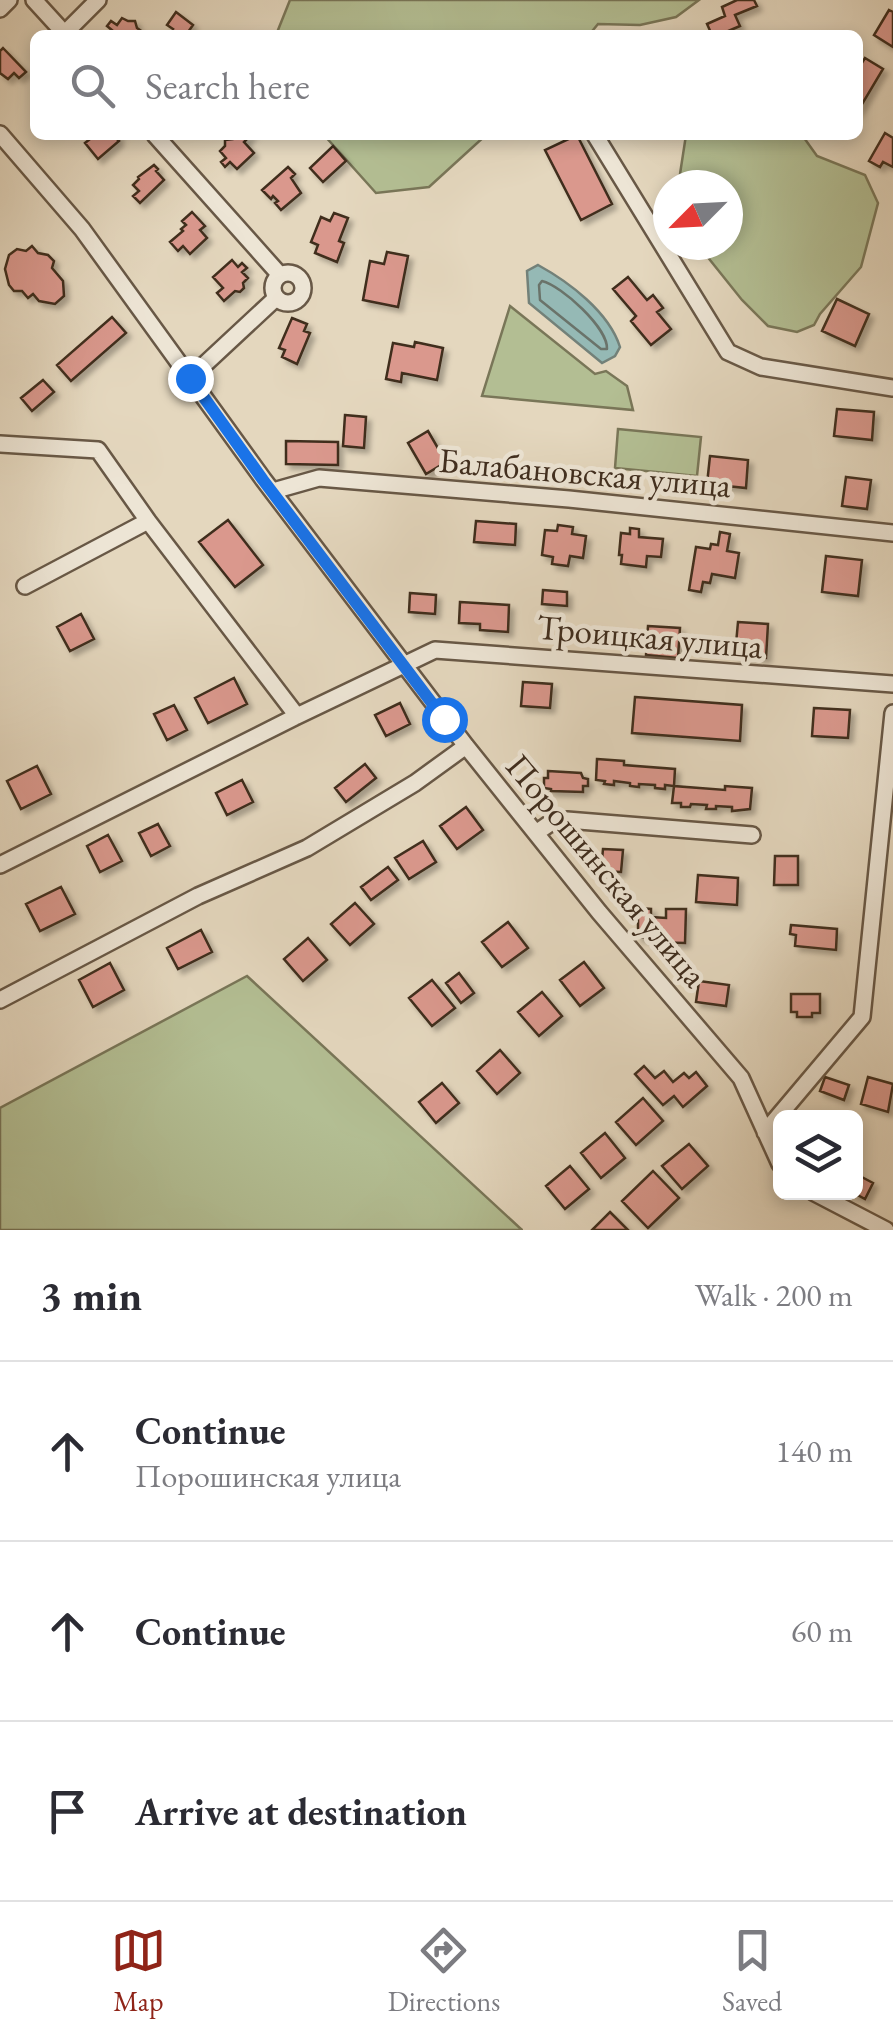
<!DOCTYPE html>
<meta charset="utf-8">
<style>
:root{--surface:#fff;--page:#f2f2f3;--text:#2b2b33;--muted:#7c7c81;--line:#e1e1e2;--accent:#8f2418}
body{margin:0;font-family:"EB Garamond",serif;background:var(--page);color:var(--text)}
.controls{position:absolute;right:30px;bottom:30px;display:grid;overflow:hidden;border-radius:15px;box-shadow:0 5px 15px #0003}
.controls button{width:90px;height:90px;display:grid;place-items:center;padding:0;border:0;border-bottom:2px solid var(--line);background:var(--surface);color:var(--text);font:50px sans-serif}
.compass{position:absolute;left:653px;top:170px;width:90px;height:90px;border-radius:50%;background:var(--surface);box-shadow:0 5px 15px #0003;rotate:246deg}
.stop{position:absolute;width:30px;height:30px;margin:-22px;border:8px solid #1a73e8;border-radius:50%;background:#fff}
.stop.end{background:#1a73e8;border-color:#fff;box-shadow:0 2px 10px #0008}
.list{margin:0;padding:0;list-style:none}
h2{display:flex;justify-content:space-between;align-items:center;height:130px;margin:0;padding:0 40px;font-size:42px}
h2 small{font-size:32px;font-weight:400;color:var(--muted)}
.list li{display:grid;grid-template-columns:65px 1fr auto;gap:30px;align-items:center;box-sizing:border-box;height:180px;padding:0 40px;border-top:2px solid var(--line)}
.list b{display:block;font-size:38px;white-space:nowrap}
.list p{margin:0;font-size:32px;white-space:nowrap;color:var(--muted)}
.list em{font-size:32px;font-style:normal;color:var(--muted)}
.icon{flex:none;width:55px;height:55px;fill:none;stroke:currentColor;stroke-width:2;stroke-linecap:round;stroke-linejoin:round}
.map{position:relative;flex:none;width:893px;height:1230px;overflow:hidden}
.search{position:absolute;background:var(--surface);box-shadow:0 5px 15px #0003;left:30px;right:30px;top:30px;height:110px;display:flex;align-items:center;gap:25px;box-sizing:border-box;padding:0 35px;border-radius:15px;color:var(--muted);font-size:38px}
.sheet{height:670px;background:var(--surface)}
nav{display:flex;justify-content:space-around;align-items:center;box-sizing:border-box;height:140px;border-top:2px solid var(--line);background:var(--surface);font-size:28px;color:var(--muted)}
nav a{display:grid;justify-items:center;gap:5px}
nav .on{color:var(--accent)}
.map>svg:first-child{display:block}
.green{fill:#b3be93;stroke:#797658;stroke-width:2.5}
.water{fill:#95b9b5;stroke:#738179;stroke-width:2.5}
.lines{fill:none;stroke-linecap:round;stroke-linejoin:round}
.shore{stroke:#6a736a;stroke-width:2.5}
.building{fill:#da988d;stroke:#3f2d1e;stroke-width:2.5;filter:url(#shadow)}
.minor-casing{stroke:#685846;stroke-width:20}
.minor{stroke:#ede5d5;stroke-width:15}
.route{stroke:#1a73e8;stroke-width:12}
.labels{text-anchor:middle;dominant-baseline:central;stroke-width:9;stroke-linejoin:round;paint-order:stroke}
.street-label{font-size:35px;fill:#3f2d1e;stroke:#ede5d5}
</style>
<div class="map">
<svg width="893" height="1230" viewBox="0 0 893 1230">
<defs>
<filter id="shadow"><feDropShadow dx="4.5" dy="4.5" stdDeviation="2.5" flood-color="#0004"/></filter>
</defs>
<rect width="100%" height="100%" fill="#e4d7be"/>
<filter id="stains"><feTurbulence type="fractalNoise" baseFrequency=".002" numOctaves="4"/><feColorMatrix values="0 0 0 0 .2 0 0 0 0 .09 0 0 0 0 .02 0 0 0 .5 -.17"/></filter>
<radialGradient id="worn" r=".72"><stop offset=".6" stop-color="#630" stop-opacity="0"/><stop offset="1" stop-color="#630" stop-opacity=".3"/></radialGradient>
<!-- green -->
<path class="green" d="M290 0H699L676 17 640 25 598 24 589 35H276Z
M324 135H486L429 187 376 193Z
M686 135H802L817 156 865 175 878 203 861 267 820 314 814 325 797 332 768 326 742 300 698 245H728V185H682L680 174Z
M510 306 595 374 606 371 627 386 633 410 482 396Z
M618 429 701 437 697 476 615 468Z
M247 976 522 1230H523H0V1108Z"/>
<!-- water -->
<path class="water" d="M538 265C569 282 609 312 620 347L615 356 602 363 529 303 527 271Z"/>
<g class="lines">
<!-- shore -->
<path class="shore" d="M542 281C562 286 608 328 607 349H601L540 300 539 285Z"/>
</g>
<!-- building -->
<path class="building" d="M737 0H754L757 6 735 15 740 26 719 35H712L707 24 725 16 722 7Z
M889 10 893 12V47L874 35Z
M176 12 193 25 186 35 170 33 173 29 167 25Z
M122 18 128 21H135L137 28 147 35H110L113 31 107 26 111 21 117 25Z
M3 48 26 72 19 78 14 73 8 79 0 73V51Z
M865 58 883 69 858 111V69Z
M885 133 893 138V167L883 162 880 167 869 161Z
M95 135H119L116 138 119 141 98 159 85 143Z
M237 135H251L244 142 254 153 237 169 230 162 225 167 221 162 226 158 220 151 225 146V140L233 139Z
M577 135 612 204 581 220 545 150Z
M333 146 346 161 323 182 310 168Z
M154 165 158 169 156 171 164 180 140 203 133 196 139 191 133 185 139 179 138 177Z
M288 167 295 174 291 178 301 193 281 210 275 203 278 201 273 196 271 199 262 190Z
M192 212 205 226 200 230 207 238 190 254 183 246 178 251 170 242 183 231 181 229 186 225 182 221Z
M334 213 348 218 339 241 344 243 337 262 315 253 318 245 311 242 321 217 330 221Z
M32 246 38 253 48 255 54 261 52 268 63 281 64 296 55 304 39 301 33 294 28 298 22 291H14L9 285 5 269 9 255 17 249 26 251Z
M387 252 408 256 398 307 363 300 370 261 384 264Z
M232 260 238 267 242 263 247 268 242 272 248 278 243 283 244 288 240 292 235 291 224 301 217 293 223 288 213 277Z
M628 277 647 300 653 295 663 308 657 312 671 329 651 345 631 321 636 316 613 289Z
M837 299 869 314 855 346 822 331Z
M112 317 126 333 71 381 57 365Z
M292 318 307 324 304 331 310 333 297 364 282 357 285 350 279 348Z
M415 342 443 348 437 380 402 373 401 382 386 379 393 343 414 347Z
M43 380 54 392 32 411 21 398Z
M837 409 874 412 872 440 834 436Z
M345 415 366 417 364 448 343 446Z
M428 431 446 462 426 474 408 443Z
M286 441 338 442V465L286 464Z
M710 456 748 460 746 488 707 484Z
M846 477 871 480 867 509 842 506Z
M228 520 263 565 235 587 199 542Z
M476 521 516 524 515 545 474 542Z
M558 525 573 527 572 534 586 536 583 558 570 556 568 566 552 564 553 557 542 555 545 530 557 531Z
M630 528 639 529V537L663 539 661 557 647 556 646 567 621 564 622 555H619L621 533 630 534Z
M720 532 730 534 727 551 739 553 735 578 712 574 710 583 703 582 701 592 689 590 696 547 710 549 711 544 718 545Z
M826 556 862 560 858 596 822 592Z
M543 590 567 592V606L542 604Z
M410 593 436 595 435 614 409 612Z
M460 602 509 605 508 632 480 630V624L459 623Z
M81 614 94 639 70 651 57 627Z
M738 622 768 624 766 658 735 655Z
M648 626 680 628 678 658 646 655Z
M234 678 247 704 208 723 195 698Z
M523 682 552 684 550 708 521 706Z
M635 697 742 705 740 741 632 733Z
M400 703 410 724 386 736 375 715Z
M174 705 187 730 167 740 154 714Z
M814 708 850 710 848 738 812 736Z
M597 759 624 761V765L675 769 674 786 725 790V786L752 788 750 809 732 811V807L716 806V809H706L707 805 691 804 690 807H681V803H672L674 786 665 785V789L655 788V785L639 784V787L630 786V783L614 781V785L604 784 605 781 596 780Z
M365 764 376 778 346 802 335 788Z
M37 766 51 794 21 809 7 781Z
M548 771 581 773 583 778 588 779V786H583V792L551 791V789L544 788V778H548Z
M242 780 253 802 227 815 216 793Z
M466 807 483 830 457 849 440 826Z
M158 824 170 846 151 856 139 833Z
M108 835 122 861 100 872 87 846Z
M423 841 436 862 409 879 395 858Z
M603 849 623 850 621 872 601 871Z
M775 856H798V885H774Z
M388 867 398 880 371 900 361 887Z
M698 875 738 878 737 905 696 902Z
M61 887 75 914 40 931 26 904Z
M355 903 374 924 350 945 331 924Z
M638 908 651 909V917L666 918V909H686L685 943 650 942V938L638 937Z
M508 922 528 948 502 967 482 942Z
M791 925 837 929 836 950 795 946 796 935 790 934Z
M201 930 212 952 178 969 167 948Z
M308 938 327 960 303 981 284 959Z
M584 962 604 988 580 1006 560 980Z
M110 963 124 990 93 1007 79 980Z
M459 973 474 993 461 1003 446 983Z
M432 980 455 1008 432 1026 409 998Z
M699 981 729 985 726 1006 696 1002Z
M542 992 562 1016 539 1036 518 1012Z
M791 994H820V1013H812V1017H797V1012H791Z
M500 1050 520 1073 497 1094 477 1071Z
M644 1066 655 1078 664 1071 673 1082 684 1073 689 1078 696 1072 707 1086 683 1107 674 1096 663 1105 635 1074Z
M825 1077 849 1085 844 1100 820 1091Z
M868 1077 893 1084 888 1112 861 1104Z
M442 1083 459 1103 436 1123 419 1102Z
M643 1098 663 1121 636 1145 616 1122Z
M605 1133 625 1158 601 1178 581 1153Z
M689 1144 708 1166 682 1189 662 1166Z
M570 1166 589 1189 565 1209 546 1186Z
M653 1171 679 1198 648 1228 622 1201Z
M856 1174 873 1183 865 1199 852 1192H856Z
M610 1212 628 1230H592Z"/>
<g class="lines">
<!-- minor casing -->
<g class="minor-casing">
<path id="minor" d="M34 0 66 35
M0 9 9 0
M65 33 98 0
M0 134 82 229 263 479 466 746 599 912 741 1078 780 1164
M155 135 280 275
M595 135 728 352 761 367 893 388
M273 288a15 15 0 1 1 30 0a15 15 0 1 1-30 0Z
M190 378 276 298
M0 444 98 450 148 521 297 716
M273 491 319 478 569 499 893 533
M25 586 148 521
M536 833 549 824 567 820 752 835
M0 865 297 716 435 650 893 684
M0 1000 198 896 307 848 415 783 466 746
M765 1132 862 1017 893 713
M813 1192 886 1230"/>
</g>
<!-- minor -->
<use href="#minor" class="minor"/>
</g>
<g class="lines">
<!-- route -->
<path class="route" d="M190 378 263 480 444 719"/>
</g>
<g class="labels">
<!-- street labels -->
<g class="street-label">
<text transform="translate(585 472) rotate(5)">Балабановская улица</text>
<text transform="translate(650 636) rotate(5)">Троицкая улица</text>
<text transform="translate(607 870) rotate(50)">Порошинская улица</text>
</g>
</g>
<rect width="100%" height="100%" filter="url(#stains)"/>
<rect width="100%" height="100%" fill="url(#worn)"/>
</svg>
<div class="controls">
<button><svg class="icon" aria-label="layers" viewBox="0 0 24 24"><path d="M12 4l9 5-9 5-9-5zM3 14l9 5 9-5"/></svg></button>
</div>
<svg class="compass" viewBox="-18 -18 36 36"><path d="M0-13l5 13h-10z" fill="#e53935"/><path d="M0 13l5-13h-10z" fill="#7c7c81"/></svg>
<div class="stop" style="left:444px;top:719px"></div>
<div class="stop end" style="left:190px;top:378px"></div>
<div class="search"><svg class="icon" aria-label="search" viewBox="0 0 24 24"><circle cx="10" cy="10" r="6"/><path d="M15 15l6 6"/></svg>Search here</div>
</div>
<section class="sheet">
<h2>3 min<small>Walk · 200 m</small></h2>
<ul class="list">
<li><svg class="icon" aria-label="ahead" viewBox="0 0 24 24"><path d="M12 20V5M6 11l6-6 6 6"/></svg><div><b>Continue</b><p>Порошинская улица</p></div><em>140 m</em></li>
<li><svg class="icon" aria-label="ahead" viewBox="0 0 24 24"><path d="M12 20V5M6 11l6-6 6 6"/></svg><div><b>Continue</b></div><em>60 m</em></li>
<li><svg class="icon" aria-label="arrive" viewBox="0 0 24 24"><path d="M6 21V4h12l-3 4 3 4H6"/></svg><div><b>Arrive at destination</b></div></li>
</ul>
</section>
<nav>
<a class="on"><svg class="icon" aria-label="map" viewBox="0 0 24 24"><path d="M3 6l6-2 6 2 6-2v14l-6 2-6-2-6 2zM9 4v14M15 6v14"/></svg>Map</a>
<a><svg class="icon" aria-label="directions" viewBox="0 0 24 24"><path d="M12 3l9 9-9 9-9-9zM9 14v-3h6M13 9l2 2-2 2"/></svg>Directions</a>
<a><svg class="icon" aria-label="saved" viewBox="0 0 24 24"><path d="M7 4h10v16l-5-4-5 4z"/></svg>Saved</a>
</nav>
